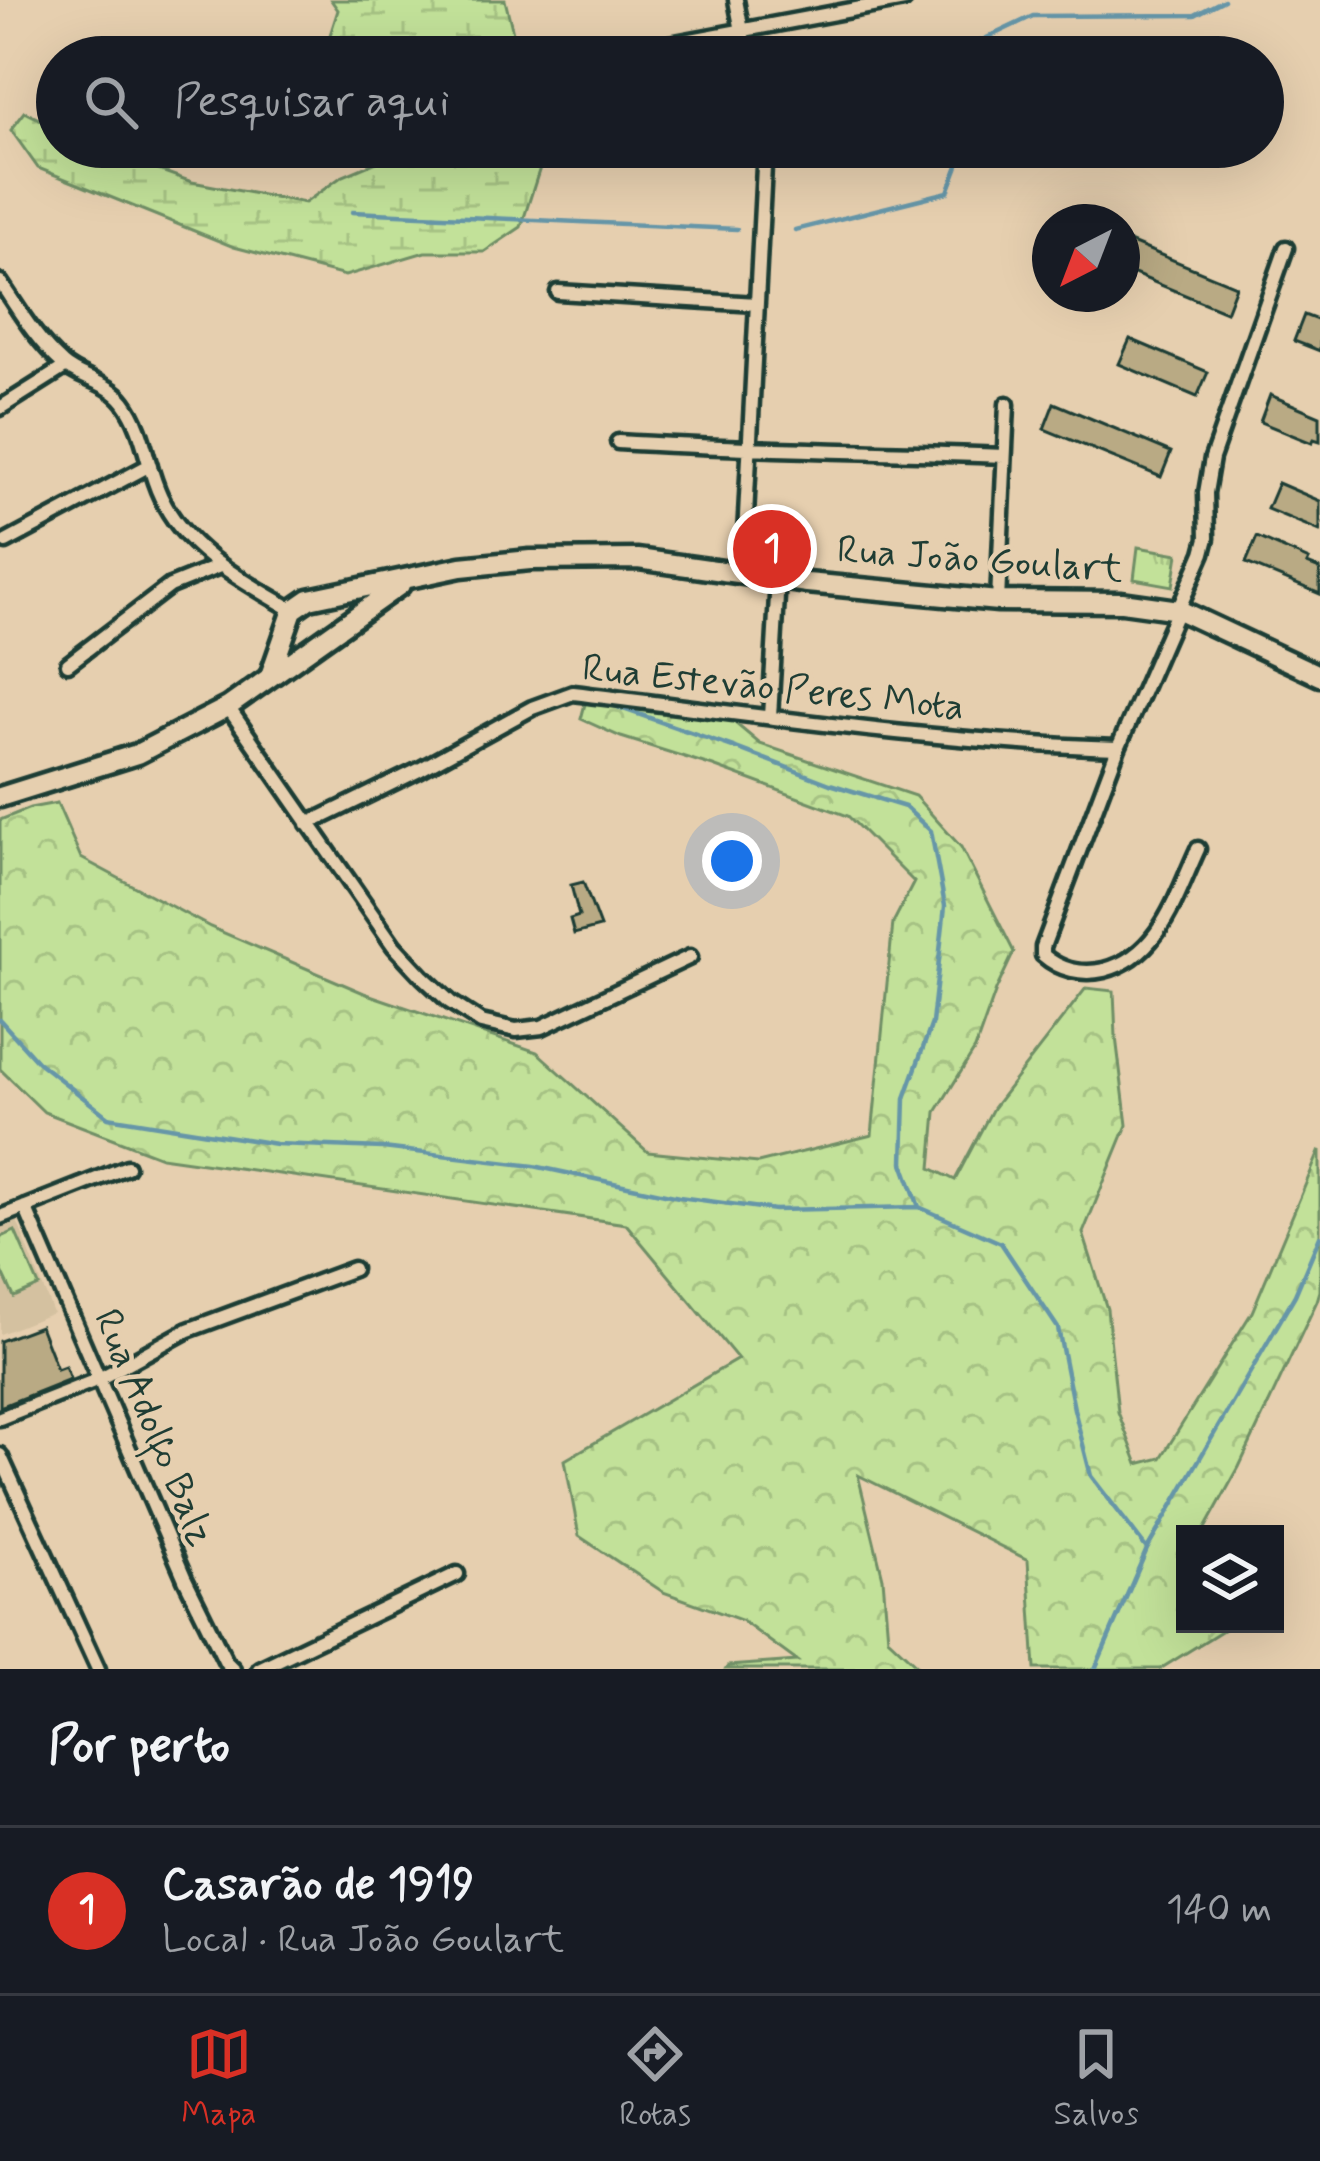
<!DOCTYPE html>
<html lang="pt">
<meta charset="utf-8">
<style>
:root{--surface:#171b24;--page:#242831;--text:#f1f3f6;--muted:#9ea1a6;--line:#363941;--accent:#d93025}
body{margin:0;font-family:Mynerve,sans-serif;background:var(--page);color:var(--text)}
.controls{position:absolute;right:36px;bottom:36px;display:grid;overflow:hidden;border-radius:0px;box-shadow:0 12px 48px #0002}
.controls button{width:108px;height:108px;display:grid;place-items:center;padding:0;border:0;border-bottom:3px solid var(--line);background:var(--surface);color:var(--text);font:60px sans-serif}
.compass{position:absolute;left:1032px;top:204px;width:108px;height:108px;border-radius:50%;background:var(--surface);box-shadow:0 12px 48px #0002;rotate:222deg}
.you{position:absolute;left:732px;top:861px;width:42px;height:42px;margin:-30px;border:9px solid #fff;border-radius:50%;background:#1a73e8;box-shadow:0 0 0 18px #1a73e833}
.badge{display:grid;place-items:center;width:78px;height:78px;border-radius:50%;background:var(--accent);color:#fff;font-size:39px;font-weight:700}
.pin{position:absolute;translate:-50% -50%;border:6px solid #fff;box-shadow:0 3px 12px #0006}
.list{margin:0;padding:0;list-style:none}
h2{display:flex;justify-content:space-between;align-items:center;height:156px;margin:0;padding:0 48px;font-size:51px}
h2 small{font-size:39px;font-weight:400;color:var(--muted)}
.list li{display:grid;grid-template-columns:78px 1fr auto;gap:36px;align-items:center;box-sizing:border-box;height:168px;padding:0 48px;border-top:3px solid var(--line)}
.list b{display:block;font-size:45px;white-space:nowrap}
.list p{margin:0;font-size:39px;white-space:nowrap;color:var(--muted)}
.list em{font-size:39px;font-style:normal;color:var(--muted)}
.icon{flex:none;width:66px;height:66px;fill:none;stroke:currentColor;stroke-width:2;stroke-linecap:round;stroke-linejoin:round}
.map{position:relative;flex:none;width:1320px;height:1669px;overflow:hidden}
.search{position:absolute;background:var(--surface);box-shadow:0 12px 48px #0002;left:36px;right:36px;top:36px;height:132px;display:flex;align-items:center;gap:30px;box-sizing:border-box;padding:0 42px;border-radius:66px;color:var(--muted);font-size:45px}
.sheet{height:324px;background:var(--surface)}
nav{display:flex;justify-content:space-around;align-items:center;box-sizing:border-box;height:168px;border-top:3px solid var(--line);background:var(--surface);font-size:33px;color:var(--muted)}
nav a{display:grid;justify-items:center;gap:6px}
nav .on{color:var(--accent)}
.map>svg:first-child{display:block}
.built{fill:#d4c1a0}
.grass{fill:url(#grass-tufts);stroke:#708f66;stroke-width:3}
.forest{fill:url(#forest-crowns);stroke:#708f66;stroke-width:3}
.wetland{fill:url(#wetland-marsh);stroke:#708f66;stroke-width:3}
.pitch{fill:#c2e199;stroke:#708f66;stroke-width:3}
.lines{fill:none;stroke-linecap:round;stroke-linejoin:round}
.stream{stroke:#6696a8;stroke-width:4.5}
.building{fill:#b9aa84;stroke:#1f3d34;stroke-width:3}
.street-casing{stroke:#1f3d34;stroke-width:21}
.secondary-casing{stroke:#1f3d34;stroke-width:27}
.street{stroke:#e6cfaf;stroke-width:12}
.secondary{stroke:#e6cfaf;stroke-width:18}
.labels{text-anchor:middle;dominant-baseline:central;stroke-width:9;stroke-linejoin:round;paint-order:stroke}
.street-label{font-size:39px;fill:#1f3d34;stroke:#e6cfaf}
</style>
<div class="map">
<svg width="1320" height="1669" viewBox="0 0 1320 1669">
<defs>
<pattern id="grass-tufts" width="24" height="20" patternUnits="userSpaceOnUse" patternTransform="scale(3)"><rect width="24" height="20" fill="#c2e199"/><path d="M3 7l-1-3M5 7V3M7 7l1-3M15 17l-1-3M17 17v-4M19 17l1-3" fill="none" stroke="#a6c284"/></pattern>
<pattern id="forest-crowns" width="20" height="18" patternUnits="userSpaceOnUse" patternTransform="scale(3)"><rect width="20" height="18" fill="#c2e199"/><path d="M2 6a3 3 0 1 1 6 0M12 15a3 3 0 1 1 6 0" fill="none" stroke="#a6c284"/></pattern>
<pattern id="wetland-marsh" width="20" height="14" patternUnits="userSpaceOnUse" patternTransform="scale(3)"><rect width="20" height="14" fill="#c2e199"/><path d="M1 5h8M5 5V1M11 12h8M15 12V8" fill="none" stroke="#a6c284"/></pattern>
</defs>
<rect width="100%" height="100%" fill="#e6cfaf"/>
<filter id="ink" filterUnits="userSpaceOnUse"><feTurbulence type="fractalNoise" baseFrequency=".00833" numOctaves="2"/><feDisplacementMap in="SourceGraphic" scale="24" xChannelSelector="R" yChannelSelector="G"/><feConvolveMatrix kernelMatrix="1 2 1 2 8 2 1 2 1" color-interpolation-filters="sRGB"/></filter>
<g filter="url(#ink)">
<!-- built -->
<path class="built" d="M16 1218 53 1313 0 1334V1225Z"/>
<!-- grass -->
<path class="grass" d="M1138 547 1178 554 1173 586 1134 579Z"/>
<!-- forest -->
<path class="forest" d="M586 700 729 718 760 744 915 796 961 847 1014 952 996 990 975 1049 936 1112 931 1168 955 1180 993 1108 1086 988 1114 991 1116 1037 1127 1125 1083 1233 1107 1309 1118 1412 1138 1464 1161 1458 1252 1312 1320 1150V1291L1317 1301 1239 1467 1202 1534H1185V1624H1227L1226 1628 1160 1669H1035L1028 1560 858 1475 883 1578 888 1638 921 1669H726L728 1666 797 1661 741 1620 663 1592 579 1536 565 1460 738 1359 626 1224 161 1157 44 1112 0 1069V820L30 808 57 803 81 858 210 927 364 993 537 1052 648 1152 758 1163 872 1135 893 923 914 882 848 816 713 766 621 737 581 719Z"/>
<!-- wetland -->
<path class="wetland" d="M331 0H505L519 57H323L338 10Z
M25 112 57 128V147H94L192 182 305 203 341 177 391 156 401 147H540L545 152 521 227 484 252H425L345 276 234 247 38 168 11 130Z"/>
<!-- pitch -->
<path class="pitch" d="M15 1231 39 1286 14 1297 0 1267V1238Z"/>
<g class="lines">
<!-- stream -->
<path class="stream" d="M977 57 976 43 1033 16 1195 15 1224 0
M352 212 737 229
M795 230 948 192 965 147
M612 705 736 748 830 784 905 807 931 831 945 906 932 1023 905 1098 903 1163 919 1207 1001 1243 1058 1328 1074 1409 1091 1476 1147 1549 1095 1669
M0 1020 38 1062 108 1117 276 1144 383 1148 534 1166 679 1197 775 1210 919 1207
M1147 1549 1295 1295 1320 1236"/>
</g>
<!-- building -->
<path class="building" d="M1122 239 1236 286 1226 312 1122 269Z
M1304 315 1320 321V351L1294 341Z
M1130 339 1208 372 1197 397 1119 364Z
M1270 395 1320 416V441L1314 439 1312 443 1260 422Z
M1054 403 1171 452 1161 477 1044 429Z
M1278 483 1320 501V531L1267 509Z
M760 534 786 538 783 563 758 559Z
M1257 537 1309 560 1307 564 1320 569V594L1246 563Z
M583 882 600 927 574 934 570 919 579 916 571 885Z
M40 1326 57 1369 65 1366 70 1379 0 1407V1341Z"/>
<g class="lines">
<!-- street casing -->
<g class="street-casing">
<path id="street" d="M736 0 747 57
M600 57 904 0
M0 282C19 310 36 340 62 363 79 379 108 381 124 402 145 430 146 466 161 497 186 552 244 581 293 610
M558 292 757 304
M0 408 65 367
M618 442C747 450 875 451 1004 456
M6 542 150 465
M743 574 765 147
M998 601 1007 404
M68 664 170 586 220 566
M228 707 394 946 423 977 450 1002 481 1022 516 1030 542 1027 690 957
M770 717 778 579
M308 824 419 770 532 708 573 693C754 715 935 742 1118 748
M1198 849C1176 896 1160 956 1104 970 1082 975 1060 970 1043 955V947L1118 748 1203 553 1207 538 1206 493 1212 458 1286 248
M25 1207 185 1579 226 1662 233 1669
M0 1217 127 1167
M0 1418 99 1379 188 1330 353 1269
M0 1455 98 1669
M259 1669 457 1574"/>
</g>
<!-- secondary casing -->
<g class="secondary-casing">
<path id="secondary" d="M270 676 293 610 309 599 461 567 530 560 638 559 807 583 998 601 1122 602 1179 610 1320 676
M0 797 137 754 228 707 400 585"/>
</g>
<!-- street -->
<use href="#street" class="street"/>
<!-- secondary -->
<use href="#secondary" class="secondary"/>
</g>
</g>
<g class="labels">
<!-- street labels -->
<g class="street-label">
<text transform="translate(980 561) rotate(4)">Rua João Goulart</text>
<text transform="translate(773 689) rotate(6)">Rua Estevão Peres Mota</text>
<text transform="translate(153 1428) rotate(67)">Rua Adolfo Balz</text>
</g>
</g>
</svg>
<div class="controls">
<button><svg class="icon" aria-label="layers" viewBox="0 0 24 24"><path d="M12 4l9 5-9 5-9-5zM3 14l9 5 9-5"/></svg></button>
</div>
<svg class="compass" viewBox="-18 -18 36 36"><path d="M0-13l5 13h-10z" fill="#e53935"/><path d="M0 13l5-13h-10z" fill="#9ea1a6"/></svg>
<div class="you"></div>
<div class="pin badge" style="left:772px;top:549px">1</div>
<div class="search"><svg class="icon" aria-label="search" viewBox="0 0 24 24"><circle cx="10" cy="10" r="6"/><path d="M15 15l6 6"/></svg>Pesquisar aqui</div>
</div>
<section class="sheet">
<h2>Por perto<small></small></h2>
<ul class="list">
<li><span class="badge">1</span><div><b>Casarão de 1919</b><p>Local · Rua João Goulart</p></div><em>140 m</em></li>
</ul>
</section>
<nav>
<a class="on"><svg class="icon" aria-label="map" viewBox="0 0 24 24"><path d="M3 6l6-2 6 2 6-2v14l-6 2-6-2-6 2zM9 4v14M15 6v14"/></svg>Mapa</a>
<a><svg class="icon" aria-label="directions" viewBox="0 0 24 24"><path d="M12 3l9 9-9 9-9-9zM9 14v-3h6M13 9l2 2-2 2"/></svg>Rotas</a>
<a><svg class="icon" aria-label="saved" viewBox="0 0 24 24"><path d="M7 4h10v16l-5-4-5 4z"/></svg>Salvos</a>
</nav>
